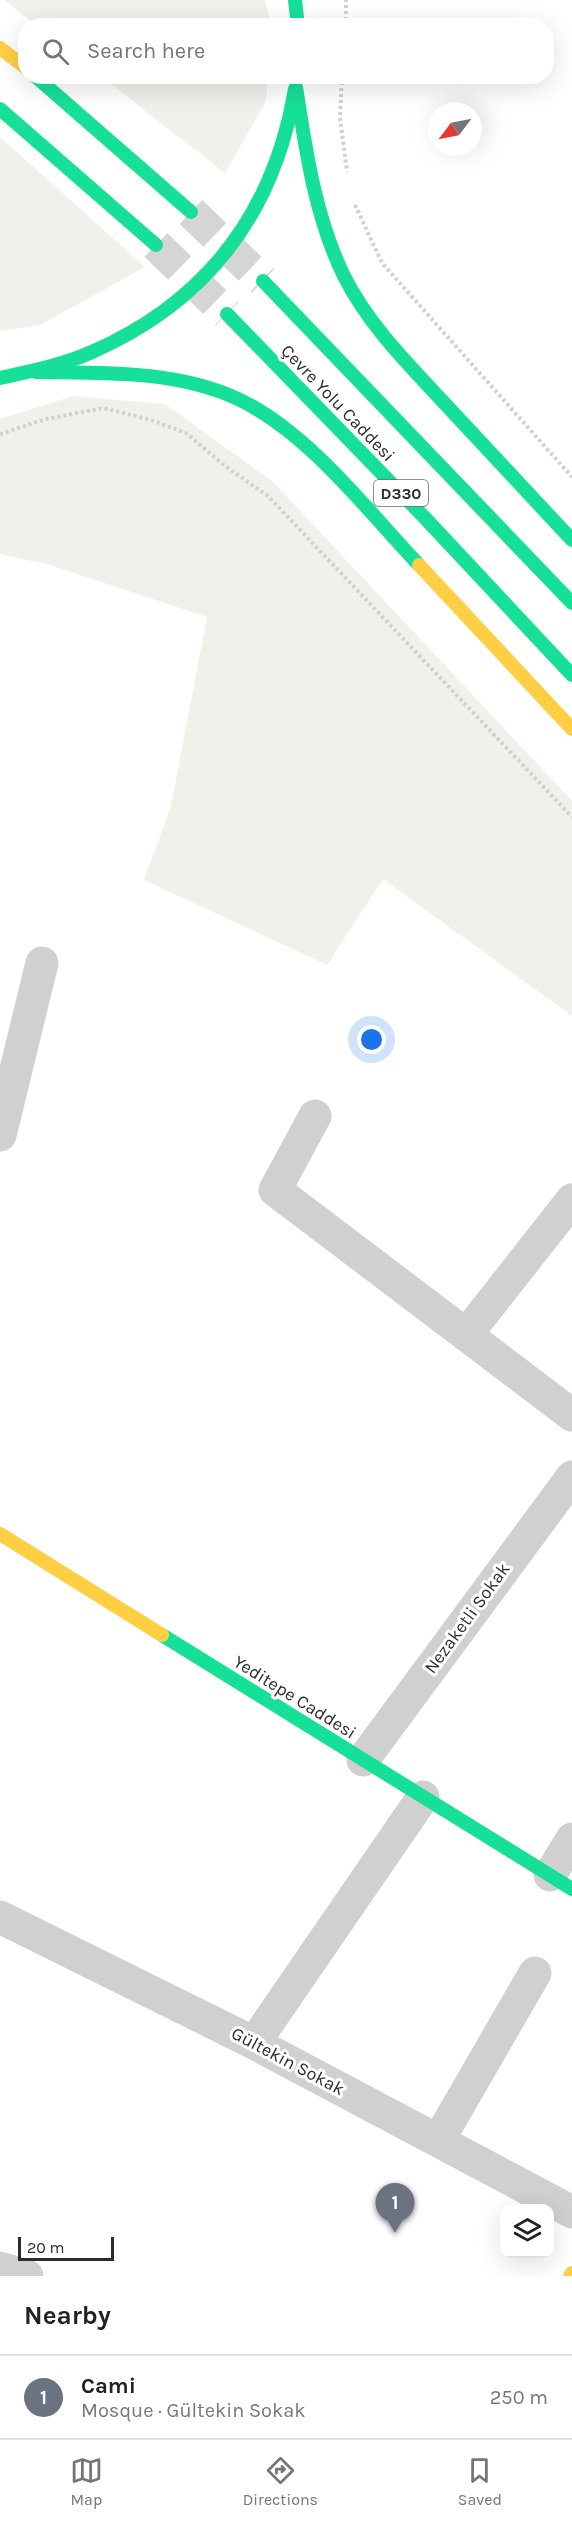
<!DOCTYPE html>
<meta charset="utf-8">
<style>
:root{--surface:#fff;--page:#f6f6f6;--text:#222;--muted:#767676;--line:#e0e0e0;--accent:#757575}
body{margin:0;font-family:Karla,sans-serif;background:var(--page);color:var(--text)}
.controls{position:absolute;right:18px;bottom:18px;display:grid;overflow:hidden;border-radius:12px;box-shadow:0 6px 24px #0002}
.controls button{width:54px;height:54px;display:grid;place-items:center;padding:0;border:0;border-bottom:2px solid var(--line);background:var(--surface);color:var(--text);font:30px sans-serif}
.compass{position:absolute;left:428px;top:102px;width:54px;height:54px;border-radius:50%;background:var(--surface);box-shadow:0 6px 24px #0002;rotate:238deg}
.scale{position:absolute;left:18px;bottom:15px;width:96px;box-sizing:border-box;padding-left:6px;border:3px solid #2b2b2b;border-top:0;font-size:16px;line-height:21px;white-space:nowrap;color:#2b2b2b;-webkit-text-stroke:4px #fff;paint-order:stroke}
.you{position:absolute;left:372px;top:1040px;width:21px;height:21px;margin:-15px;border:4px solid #fff;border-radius:50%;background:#1a73e8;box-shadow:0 0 0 9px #1a73e833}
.badge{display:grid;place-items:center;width:39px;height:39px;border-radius:50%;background:var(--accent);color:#fff;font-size:20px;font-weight:700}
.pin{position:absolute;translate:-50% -50px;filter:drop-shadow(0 2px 3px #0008)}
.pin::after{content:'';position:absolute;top:32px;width:21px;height:18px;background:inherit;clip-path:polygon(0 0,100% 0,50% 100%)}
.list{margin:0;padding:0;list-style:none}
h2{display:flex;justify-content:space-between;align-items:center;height:78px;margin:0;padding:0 24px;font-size:26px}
h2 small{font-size:20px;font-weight:400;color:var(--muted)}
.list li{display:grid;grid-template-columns:39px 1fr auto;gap:18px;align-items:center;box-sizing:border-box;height:84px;padding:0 24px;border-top:2px solid var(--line)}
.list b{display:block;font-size:22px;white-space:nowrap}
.list p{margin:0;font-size:20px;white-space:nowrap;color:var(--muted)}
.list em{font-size:20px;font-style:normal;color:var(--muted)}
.icon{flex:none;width:33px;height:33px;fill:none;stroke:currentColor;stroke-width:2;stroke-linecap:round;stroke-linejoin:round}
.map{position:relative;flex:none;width:572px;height:2276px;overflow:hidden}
.search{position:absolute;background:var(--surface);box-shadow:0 6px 24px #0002;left:18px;right:18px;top:18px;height:66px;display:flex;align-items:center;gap:15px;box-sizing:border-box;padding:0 21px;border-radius:24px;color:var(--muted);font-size:22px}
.sheet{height:162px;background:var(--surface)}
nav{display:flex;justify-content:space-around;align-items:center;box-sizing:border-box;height:84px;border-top:2px solid var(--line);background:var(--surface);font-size:16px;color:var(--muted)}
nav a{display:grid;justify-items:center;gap:3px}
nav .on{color:var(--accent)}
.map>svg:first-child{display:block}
.green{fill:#eff2eb}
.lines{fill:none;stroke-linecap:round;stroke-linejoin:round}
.highway-tunnel{stroke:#d5d5d5;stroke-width:33;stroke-dasharray:33 16;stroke-linecap:butt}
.path{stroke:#d0d0d0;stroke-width:4;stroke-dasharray:3 3;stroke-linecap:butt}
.street{stroke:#d0d0d0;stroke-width:33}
.fast{stroke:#16e098;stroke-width:14}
.slow{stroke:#ffcf43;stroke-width:14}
.labels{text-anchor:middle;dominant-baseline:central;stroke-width:6;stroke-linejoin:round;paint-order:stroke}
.shield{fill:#fff;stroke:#6b6b6b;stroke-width:1.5}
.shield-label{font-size:16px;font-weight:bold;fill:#2b2b2b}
.street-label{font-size:18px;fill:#2b2b2b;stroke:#fff}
</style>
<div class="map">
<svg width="572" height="2276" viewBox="0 0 572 2276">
<rect width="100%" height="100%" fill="#fff"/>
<!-- green -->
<path class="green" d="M4 0H265L271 25H36Z
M102 77H268L266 101 225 173Z
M0 137 145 267 40 325 0 331Z
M73 396 165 404 272 481 572 801V1016L383 879 327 965 144 880 171 806 207 617 50 565 0 554V419Z"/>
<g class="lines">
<!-- highway-tunnel -->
<path class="highway-tunnel" d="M191 212 263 281
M156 245 227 314"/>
<!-- path -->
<path class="path" d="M346 26V0
M342 76 340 117 347 172
M355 205 382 263 572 477
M0 434 46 419 103 408 151 420 186 433 225 466 268 496 572 817"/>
<!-- street -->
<path class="street" d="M315 1116 275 1190 572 1415
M0 1135 42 963
M466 1335 572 1200
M363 1760 572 1477
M550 1875 572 1839
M0 1917 254 2043 572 2212
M254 2043 423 1797
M438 2141 535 1973
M0 2268 27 2276"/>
<!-- fast -->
<path class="fast" d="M295 0 298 26
M35 76 191 212
M296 87C306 151 315 217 344 276 369 326 410 366 448 407 489 451 531 496 572 540
M0 109 156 245
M263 281 572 603
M227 314 425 518 572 675
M36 372C103 373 176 370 238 399 307 431 367 510 419 565
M0 378C31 371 63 365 92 352 208 301 274 213 295 89
M162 1635 572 1889"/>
<!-- slow -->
<path class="slow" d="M0 48 26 68
M419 565 572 729
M0 1534 162 1635
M570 2276 572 2273"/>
</g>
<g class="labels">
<!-- shield labels -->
<rect class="shield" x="374" y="480" width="54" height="26" rx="4.5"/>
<g class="shield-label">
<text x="401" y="493">D330</text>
</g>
<!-- street labels -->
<g class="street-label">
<text transform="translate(338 403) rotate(46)">Çevre Yolu Caddesi</text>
<text transform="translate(467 1618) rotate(-54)">Nezaketli Sokak</text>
<text transform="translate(295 1697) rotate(32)">Yeditepe Caddesi</text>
<text transform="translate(288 2061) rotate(28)">Gültekin Sokak</text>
</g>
</g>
</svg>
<div class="controls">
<button><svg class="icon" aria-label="layers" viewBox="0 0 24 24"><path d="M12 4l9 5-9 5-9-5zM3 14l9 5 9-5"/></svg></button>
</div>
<svg class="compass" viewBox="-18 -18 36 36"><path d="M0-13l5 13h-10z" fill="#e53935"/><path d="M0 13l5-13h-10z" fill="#767676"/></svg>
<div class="scale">20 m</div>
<div class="you"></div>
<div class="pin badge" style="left:395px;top:2233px;background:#6b7280">1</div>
<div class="search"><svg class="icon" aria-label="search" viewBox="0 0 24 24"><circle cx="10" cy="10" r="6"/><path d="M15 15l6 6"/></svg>Search here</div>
</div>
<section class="sheet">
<h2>Nearby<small></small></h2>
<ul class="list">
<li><span class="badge" style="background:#6b7280">1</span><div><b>Cami</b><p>Mosque · Gültekin Sokak</p></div><em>250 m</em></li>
</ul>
</section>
<nav>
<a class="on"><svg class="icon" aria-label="map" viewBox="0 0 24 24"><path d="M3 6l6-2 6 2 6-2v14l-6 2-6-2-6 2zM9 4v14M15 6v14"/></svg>Map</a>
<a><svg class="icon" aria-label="directions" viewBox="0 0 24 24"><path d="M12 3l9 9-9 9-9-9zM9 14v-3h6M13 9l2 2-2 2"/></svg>Directions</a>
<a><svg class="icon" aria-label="saved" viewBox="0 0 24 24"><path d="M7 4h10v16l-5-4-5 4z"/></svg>Saved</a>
</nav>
